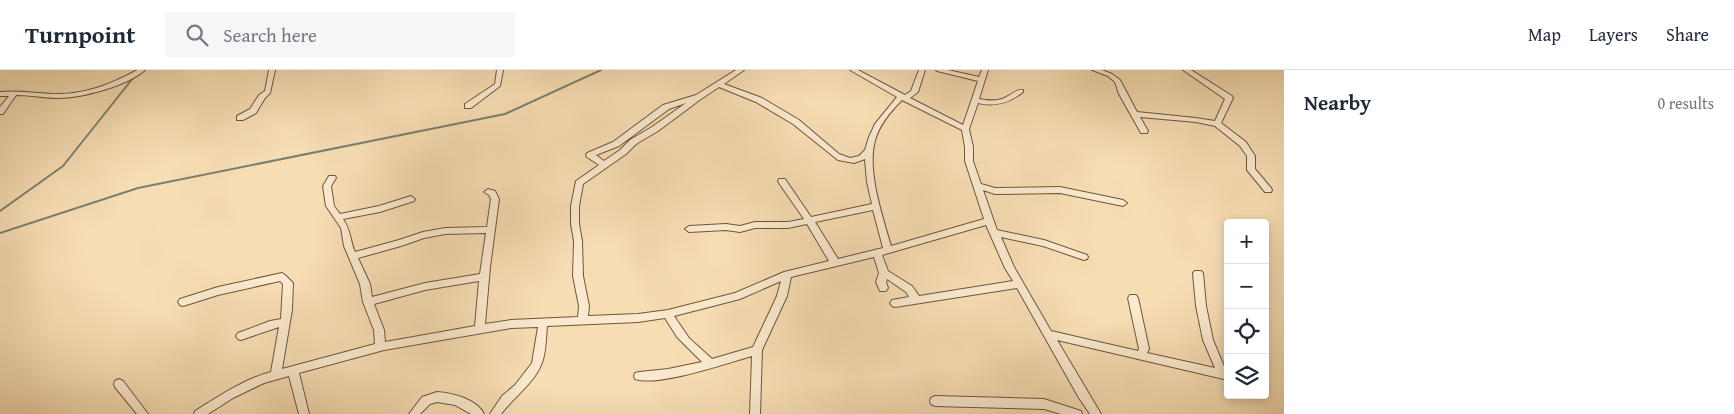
<!DOCTYPE html>
<meta charset="utf-8">
<style>
:root{--surface:#fff;--page:#f6f6f7;--text:#1f2937;--muted:#747a83;--line:#e0e1e3}
body{margin:0;font-family:"Gentium Book Plus",serif;background:var(--page);color:var(--text)}
.controls{position:absolute;right:15px;bottom:15px;display:grid;overflow:hidden;border-radius:5px;box-shadow:0 2px 8px #0003}
.controls button{width:45px;height:45px;display:grid;place-items:center;padding:0;border:0;border-bottom:1px solid var(--line);background:var(--surface);color:var(--text);font:25px sans-serif}
.list{margin:0;padding:0;list-style:none}
h2{display:flex;justify-content:space-between;align-items:center;height:65px;margin:0;padding:0 20px;font-size:21px}
h2 small{font-size:16px;font-weight:400;color:var(--muted)}
.icon{flex:none;width:28px;height:28px;fill:none;stroke:currentColor;stroke-width:2;stroke-linecap:round;stroke-linejoin:round}
.map{position:relative;flex:none;width:1284px;height:344px;overflow:hidden}
header{display:flex;align-items:center;gap:30px;box-sizing:border-box;height:70px;padding:0 25px;background:var(--surface);border-bottom:1px solid var(--line)}
header strong{font-size:24px}
nav{display:flex;gap:28px;margin-inline-start:auto;font-size:18px}
.search{width:350px;height:45px;background:var(--page);display:flex;align-items:center;gap:12px;box-sizing:border-box;padding:0 18px;border-radius:5px;color:var(--muted);font-size:19px}
main{display:flex}
aside{flex:1;background:var(--surface)}
.map>svg:first-child{display:block}
.lines{fill:none;stroke-linecap:round;stroke-linejoin:round}
.stream{stroke:#798172;stroke-width:2}
.minor-casing{stroke:#6f563a;stroke-width:2}
.minor{fill:#fae9ce;fill-rule:evenodd}
</style>
<header>
<strong>Turnpoint</strong>
<div class="search"><svg class="icon" aria-label="search" viewBox="0 0 24 24"><circle cx="10" cy="10" r="6"/><path d="M15 15l6 6"/></svg>Search here</div>
<nav><a>Map</a><a>Layers</a><a>Share</a></nav>
</header>
<main>
<div class="map">
<svg width="1284" height="344" viewBox="0 0 1284 344">
<rect width="100%" height="100%" fill="#f7ddb4"/>
<filter id="stains"><feTurbulence type="fractalNoise" baseFrequency=".004" numOctaves="4"/><feColorMatrix values="0 0 0 0 .2 0 0 0 0 .09 0 0 0 0 .02 0 0 0 .5 -.17"/></filter>
<radialGradient id="worn" r=".72"><stop offset=".6" stop-color="#630" stop-opacity="0"/><stop offset="1" stop-color="#630" stop-opacity=".3"/></radialGradient>
<g class="lines">
<!-- stream -->
<path class="stream" d="M0 141 63 96 133 8
M0 163 138 118 505 44 601 0"/>
<!-- minor casing -->
<g class="minor-casing">
<path id="minor" d="M137 0H145C127 16 82 28 58 28 44 28 30 25 16 25L3 44H0V37L9 26H0V22C20 20 39 24 59 24 86 24 114 13 137 0Z
M269 0H275L270 23 265 28 256 43 243 50H237V46L250 39 259 25 265 21Z
M497 0H503L500 16 471 38H465V34L495 14Z
M736 0H744L724 14 762 28 799 50 839 84 850 88 859 86 865 80 869 67 875 54 897 27 850 0H858L905 25 911 21 919 0H925L918 22 910 28 963 55 978 11 937 1 936 0H948L979 7 982 0H988L979 29C989 31 999 32 1008 26 1014 23 1017 19 1023 20V22C1009 33 995 37 978 33L969 59 973 77V91L981 114 995 118 1060 117 1123 130 1127 133 1123 136 1060 123 995 124 983 120 997 160 1044 170 1087 185 1088 187 1087 189 1084 190 1043 176 1001 167 1014 197 1051 261 1138 281 1139 279 1128 228 1130 225H1136L1138 228 1149 279 1147 283 1215 298 1203 270 1196 236 1193 203 1195 201H1201L1203 203 1206 236 1213 270 1226 301 1228 302V310L1057 270 1101 344H1090L1079 328 1017 218 895 237 892 236 890 233 892 230 909 227 906 222 887 209 886 212 888 218 886 221H880L876 212 879 203 874 187 791 207 787 226 762 280 760 344H750L752 286C727 293 659 317 635 309L634 306 635 303 639 302 668 299 702 292 677 267 665 248 638 252 547 256C546 267 546 285 541 295 534 313 513 328 501 344H490L502 326 515 315 532 293 538 257 511 258 384 280 299 303 309 344H299L289 306 264 313 233 328 208 344H194L195 341C219 326 244 309 271 302L279 257 241 270 238 269 236 266 238 263 270 251 281 249 283 214 280 211 218 225 183 236 180 235 178 232 180 229 218 217 282 203 285 205 293 213 292 240 282 299 375 274 374 260 363 232 360 214 344 176 341 158 326 136 323 116 329 106H335L336 108 331 116 334 136 340 144 379 136 411 126 415 129 414 131 380 142 343 149C351 160 350 171 355 182L399 170 423 162 445 158 487 157 491 129 489 125 484 122 488 119 495 121 499 129 490 197 485 254 511 250 578 247 579 236 573 206 574 171 571 154V136L576 111 599 95 587 87 586 85 587 83 613 72 663 35 696 25ZM719 17 756 32 793 54 838 90 854 93 865 89 867 112 872 134 811 147 785 109H779L778 111 779 113 804 149 788 152H755L740 156 726 154 689 156 685 159 689 162 726 160 740 162 755 158H788L807 154 829 191 784 202 735 223 668 240 638 244 588 246 589 236 583 206 582 171 579 154V136L583 114 626 84 636 74 658 61 701 29ZM902 30 962 60 965 77V91L984 149 891 176C883 148 868 104 874 75 877 57 890 42 902 30ZM686 33 652 57 630 70 620 80 604 91 596 85 619 76 669 39ZM873 140 883 178 838 189 815 152ZM986 155 1005 198 1013 211 919 226 912 216 888 201 882 185ZM486 163 480 204 425 213 372 227 370 214 358 188 401 176 424 168 445 164ZM479 211 475 256 385 272 384 260 374 234 425 220ZM781 211 777 226 753 277 712 289 689 268 674 246 740 229Z
M1092 0H1102L1112 4 1120 10 1137 42 1196 48 1215 51 1225 29 1183 0H1191L1232 26 1233 28 1221 53 1246 72 1255 86V99L1271 118 1272 120 1271 122H1265L1247 100V86L1240 76 1215 56 1196 52 1140 47 1148 61 1147 63H1141L1119 24 1115 12 1108 6Z
M119 309 123 311 148 344H137L115 317 114 314 115 311Z
M437 322C452 323 477 329 484 344H471L455 335 437 332 430 334 420 344H409L422 327Z
M935 326 1044 329 1081 341 1082 344H1061L1044 339 935 336 931 334 930 331 931 328Z"/>
</g>
<!-- minor -->
<use href="#minor" class="minor"/>
</g>
<rect width="100%" height="100%" filter="url(#stains)"/>
<rect width="100%" height="100%" fill="url(#worn)"/>
</svg>
<div class="controls">
<button>+</button>
<button>−</button>
<button><svg class="icon" aria-label="locate" viewBox="0 0 24 24"><circle cx="12" cy="12" r="6"/><path d="M12 2v4M12 18v4M2 12h4M18 12h4"/></svg></button>
<button><svg class="icon" aria-label="layers" viewBox="0 0 24 24"><path d="M12 4l9 5-9 5-9-5zM3 14l9 5 9-5"/></svg></button>
</div>
</div>
<aside>
<h2>Nearby<small>0 results</small></h2>
<ul class="list">
</ul>
</aside>
</main>
